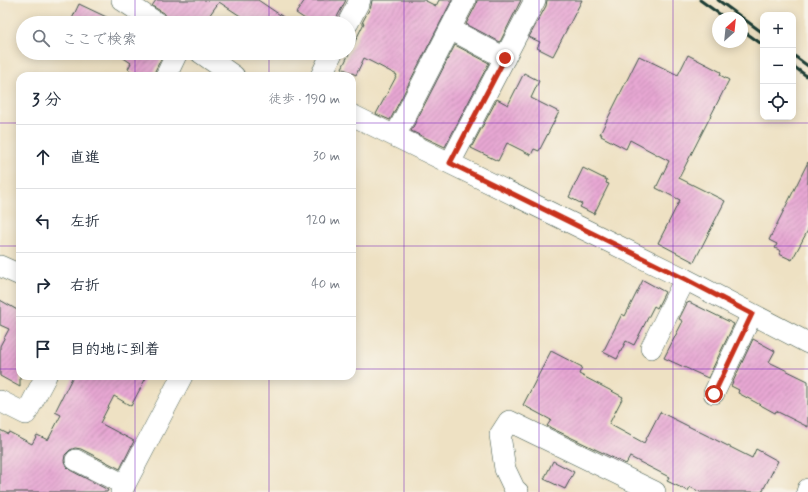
<!DOCTYPE html>
<html lang="ja">
<meta charset="utf-8">
<style>
:root{--surface:#fff;--page:#f2f2f3;--text:#1f2937;--muted:#747a83;--line:#e0e1e3}
body{margin:0;font-family:Mynerve,"Klee One",sans-serif;background:var(--page);color:var(--text)}
.controls{position:absolute;right:12px;top:12px;display:grid;overflow:hidden;border-radius:8px;box-shadow:0 2px 10px #0003}
.controls button{width:36px;height:36px;display:grid;place-items:center;padding:0;border:0;border-bottom:1px solid var(--line);background:var(--surface);color:var(--text);font:20px sans-serif}
.compass{position:absolute;left:712px;top:12px;width:36px;height:36px;border-radius:50%;background:var(--surface);box-shadow:0 2px 10px #0003;rotate:27deg}
.stop{position:absolute;width:12px;height:12px;margin:-9px;border:3px solid #c8321e;border-radius:50%;background:#fff}
.stop.end{background:#c8321e;border-color:#fff;box-shadow:0 1px 4px #0008}
.list{margin:0;padding:0;list-style:none}
h2{display:flex;justify-content:space-between;align-items:center;height:52px;margin:0;padding:0 16px;font-size:17px}
h2 small{font-size:13px;font-weight:400;color:var(--muted)}
.list li{display:grid;grid-template-columns:26px 1fr auto;gap:12px;align-items:center;box-sizing:border-box;height:64px;padding:0 16px;border-top:1px solid var(--line)}
.list b{display:block;font-size:15px;white-space:nowrap}
.list em{font-size:13px;font-style:normal;color:var(--muted)}
.icon{flex:none;width:22px;height:22px;fill:none;stroke:currentColor;stroke-width:2;stroke-linecap:round;stroke-linejoin:round}
.map{position:relative;flex:none;width:808px;height:492px;overflow:hidden}
.search{position:absolute;background:var(--surface);box-shadow:0 2px 10px #0003;left:16px;top:16px;width:340px;height:44px;display:flex;align-items:center;gap:10px;box-sizing:border-box;padding:0 14px;border-radius:22px;color:var(--muted);font-size:15px}
.panel{position:absolute;background:var(--surface);box-shadow:0 2px 10px #0003;left:16px;top:72px;width:340px;height:308px;border-radius:12px}
.map>svg:first-child{display:block}
.building{fill:url(#building-hatch)}
.lines{fill:none;stroke-linecap:round;stroke-linejoin:round}
.minor-casing{stroke:#3e5649;stroke-width:22}
.minor{stroke:#fff;stroke-width:21}
.rail{stroke:#1f3d34;stroke-width:3}
.route{stroke:#c8321e;stroke-width:5}
.grid{fill:none;stroke:#7b2cbf;stroke-width:1;stroke-opacity:0.55}
</style>
<div class="map">
<svg width="808" height="492" viewBox="0 0 808 492">
<defs>
<pattern id="building-hatch" width="6" height="6" patternUnits="userSpaceOnUse"><rect width="6" height="6" fill="#e7a7d3"/><path d="M-1 1l2-2M0 6l6-6M5 7l2-2" fill="none" stroke="#bb89ac"/></pattern>
</defs>
<rect width="100%" height="100%" fill="#f7f3e8"/>
<filter id="ink" filterUnits="userSpaceOnUse"><feTurbulence type="fractalNoise" baseFrequency=".025" numOctaves="2"/><feDisplacementMap in="SourceGraphic" scale="8" xChannelSelector="R" yChannelSelector="G"/><feConvolveMatrix kernelMatrix="1 2 1 2 8 2 1 2 1" color-interpolation-filters="sRGB"/></filter>
<filter id="wash" filterUnits="userSpaceOnUse"><feTurbulence type="fractalNoise" baseFrequency=".012" numOctaves="4" result="noise"/><feDisplacementMap in="SourceGraphic" scale="16" xChannelSelector="R" yChannelSelector="G"/><feGaussianBlur stdDeviation="0.9" result="paint"/><feColorMatrix in="noise" values="0 0 0 0 0 0 0 0 0 0 0 0 0 0 0 0 0 1.4 0 .05"/><feComposite in="paint" operator="in"/></filter>
<g filter="url(#wash)">
<rect width="100%" height="100%" fill="#eee1c3"/>
<g id="blocks">
<!-- building -->
<path class="building" d="M156 0H258L292 23H251L219 2 204 23H171L164 13 152 6Z
M305 0H346L337 17 336 23H311L296 13Z
M372 0H424L436 6 439 0H452L390 120 376 114 397 75 364 58 356 75 342 68 364 23H362L371 6Z
M477 0H521L500 42 466 24 476 5Z
M547 0H582L553 56 537 48 540 42 529 37 546 6Z
M79 4 119 23H70Z
M455 45 489 63 445 147 411 131Z
M116 53H164L155 71 154 76H138L128 69 131 63Z
M688 55 721 72 720 75 729 80 679 178 725 201 694 262 658 243 680 200 656 188 669 161 630 140 626 149 601 136 602 134H600L639 56 678 75Z
M524 73 539 81 531 98 559 112 539 151 534 149 531 155 507 143 498 161 471 148 497 99 508 105Z
M808 162V230L792 260 779 254 781 251 775 248 777 244 769 240Z
M583 168 607 180 606 183 609 184 594 214 580 207 582 204 569 197Z
M643 280 665 292 657 308 654 306 634 345 626 341 617 359 603 352 622 314 625 316Z
M0 300 19 311 20 308V387L0 376V346L9 329 0 325Z
M689 302 734 324 708 378 664 358 683 321 679 319 687 303H688Z
M753 339 775 351 769 362 808 381V427L776 411 775 413 755 402 738 393 739 390 731 386Z
M551 351 582 367 579 374 623 397 609 424 644 443 660 412 752 458 756 449 778 461 762 492H700L690 487 688 491 667 481 669 477 630 457 626 464 547 426 551 420 523 405Z
M73 376H147L131 406 114 396 100 423 134 441 120 469 81 449 75 448 70 450 65 455 64 461 66 466 70 470 108 490 107 492H0V430L8 434 9 432 32 444 37 435 48 440 61 415 55 412Z
M553 461 574 472 565 489 544 479Z"/>
</g>
</g>
<g filter="url(#ink)">
<use href="#blocks" fill-opacity="0" stroke="#3e5649" stroke-width="1"/>
<g class="lines">
<!-- minor casing -->
<g class="minor-casing">
<path id="minor" d="M122 0 157 23
M348 23 360 0
M450 29 505 58
M201 53 234 76
M166 76 177 53
M321 76 332 53
M352 115 685 279 808 343
M395 136 465 0
M450 163 535 0
M0 266 20 275
M651 348 685 279
M714 393 752 314
M0 401 26 414 46 376
M76 460 125 485
M121 492 182 376
M518 492 515 490 505 469 500 435 509 421 655 492
M807 492 808 489"/>
</g>
<!-- minor -->
<use href="#minor" class="minor"/>
<!-- rail -->
<path class="rail" d="M700 0 725 18
M718 0 763 33
M742 30 763 45
M793 55 808 66
M793 66 808 77"/>
</g>
</g>
<g class="lines" filter="url(#ink)">
<!-- route -->
<path class="route" d="M505 58 450 163 685 279 752 314 714 394"/>
</g>
<!-- grid -->
<path class="grid" d="M135 0V23M269 0V23M404 0V492M539 0V492M673 0V492M135 53V76M269 53V76M0 123H20M352 123H808M0 246H20M352 246H808M0 369H20M352 369H808M135 376V492M269 376V492"/>
</svg>
<div class="controls">
<button>+</button>
<button>−</button>
<button><svg class="icon" aria-label="locate" viewBox="0 0 24 24"><circle cx="12" cy="12" r="6"/><path d="M12 2v4M12 18v4M2 12h4M18 12h4"/></svg></button>
</div>
<svg class="compass" viewBox="-18 -18 36 36"><path d="M0-13l5 13h-10z" fill="#e53935"/><path d="M0 13l5-13h-10z" fill="#747a83"/></svg>
<div class="stop" style="left:714px;top:394px"></div>
<div class="stop end" style="left:505px;top:58px"></div>
<div class="search"><svg class="icon" aria-label="search" viewBox="0 0 24 24"><circle cx="10" cy="10" r="6"/><path d="M15 15l6 6"/></svg>ここで検索</div>
<section class="panel">
<h2>3 分<small>徒歩 · 190 m</small></h2>
<ul class="list">
<li><svg class="icon" aria-label="ahead" viewBox="0 0 24 24"><path d="M12 20V5M6 11l6-6 6 6"/></svg><div><b>直進</b></div><em>30 m</em></li>
<li><svg class="icon" aria-label="left" viewBox="0 0 24 24"><path d="M17 20v-9H6M10 6l-5 5 5 5"/></svg><div><b>左折</b></div><em>120 m</em></li>
<li><svg class="icon" aria-label="right" viewBox="0 0 24 24"><path d="M7 20v-9h11M14 6l5 5-5 5"/></svg><div><b>右折</b></div><em>40 m</em></li>
<li><svg class="icon" aria-label="arrive" viewBox="0 0 24 24"><path d="M6 21V4h12l-3 4 3 4H6"/></svg><div><b>目的地に到着</b></div></li>
</ul>
</section>
</div>
